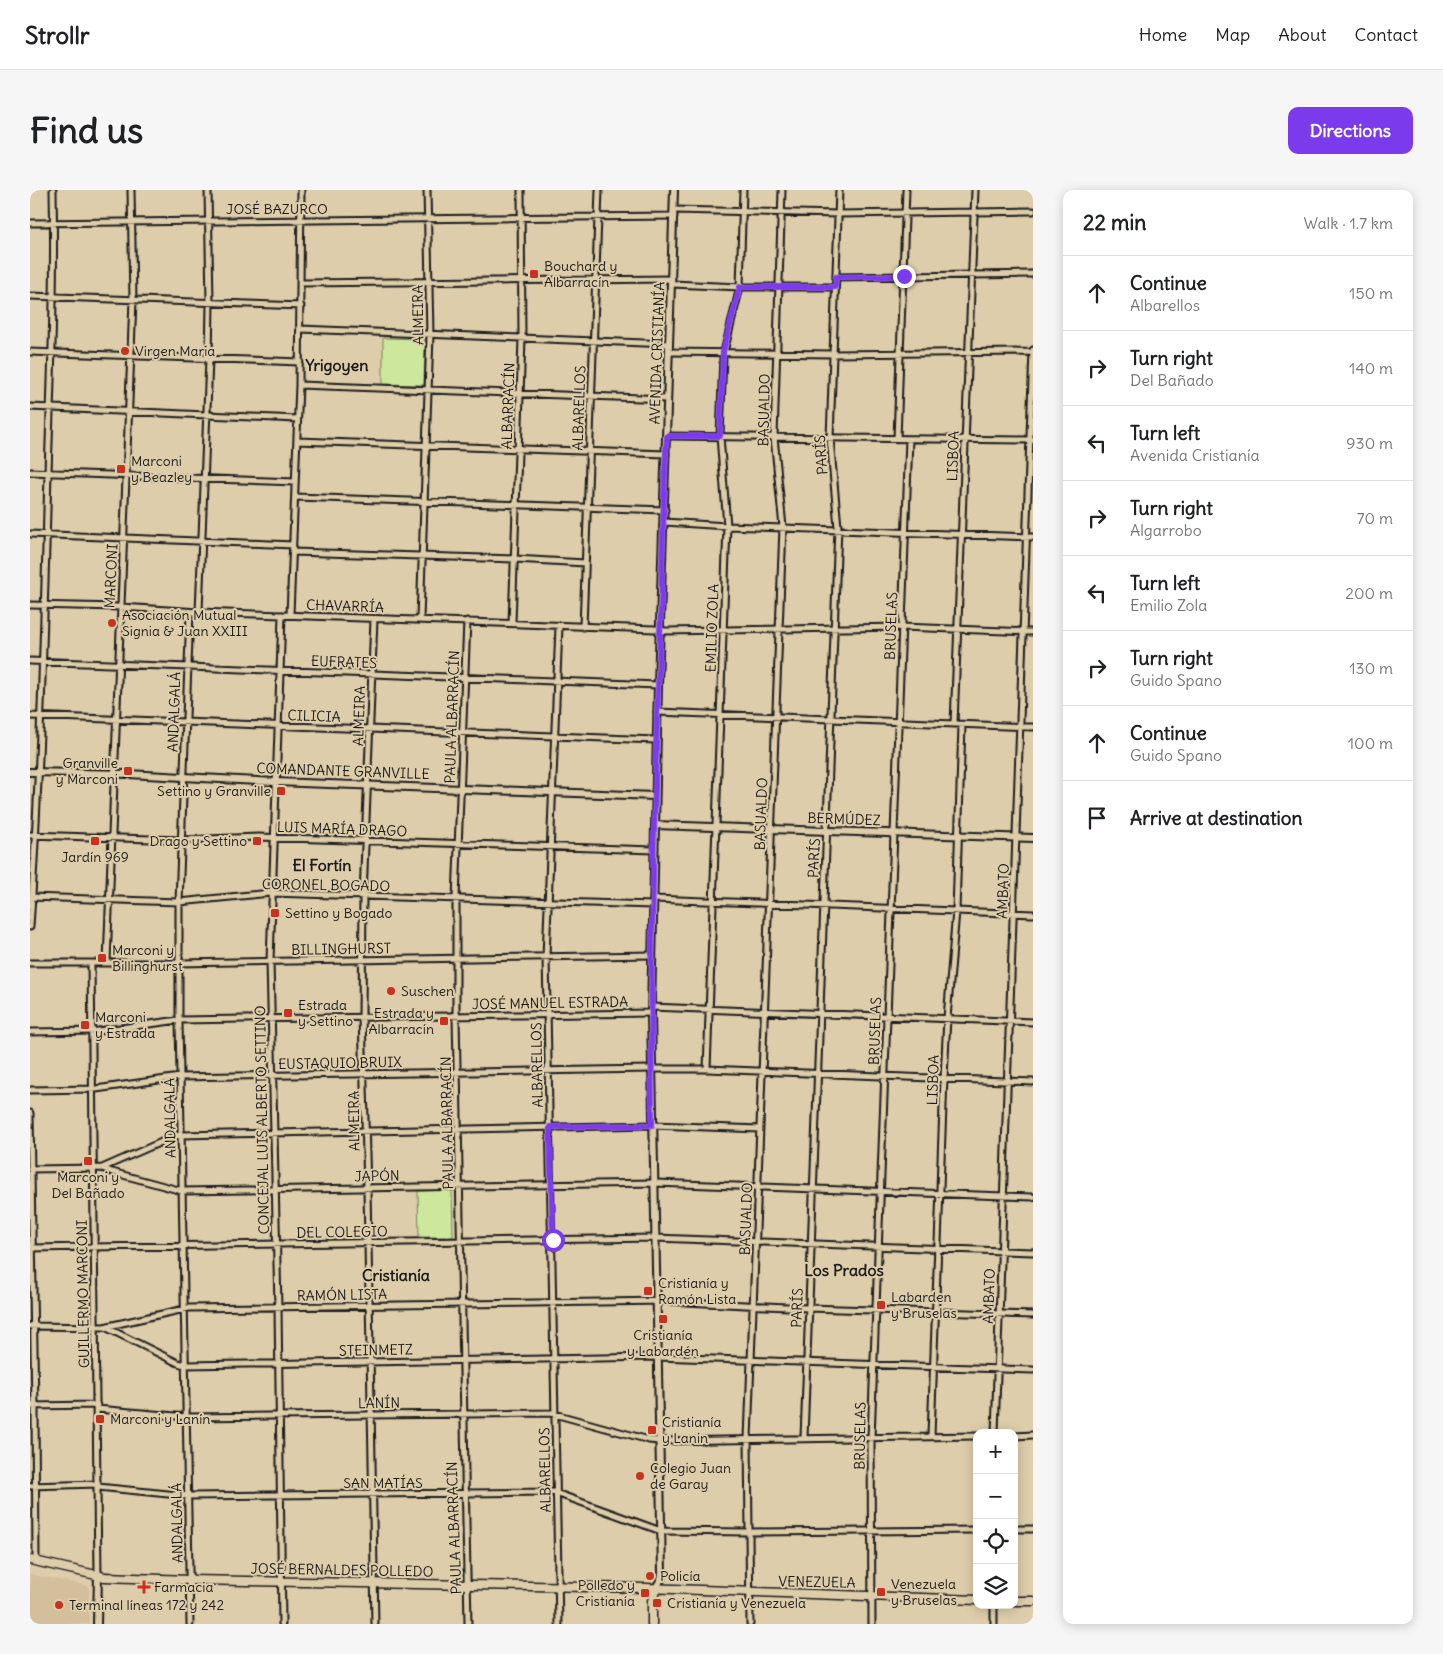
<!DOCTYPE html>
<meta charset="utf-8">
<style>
:root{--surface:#fff;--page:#f6f6f6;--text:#202124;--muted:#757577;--line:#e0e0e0;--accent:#7c3aed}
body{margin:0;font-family:Delius,sans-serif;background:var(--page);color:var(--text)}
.controls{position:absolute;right:15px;bottom:15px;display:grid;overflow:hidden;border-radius:10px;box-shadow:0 2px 12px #0003}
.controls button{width:45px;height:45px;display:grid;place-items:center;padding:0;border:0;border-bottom:1px solid var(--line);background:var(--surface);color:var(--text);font:25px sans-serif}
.stop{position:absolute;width:15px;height:15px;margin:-11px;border:4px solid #7c3aed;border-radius:50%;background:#fff}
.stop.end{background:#7c3aed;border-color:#fff;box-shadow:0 1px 5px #0008}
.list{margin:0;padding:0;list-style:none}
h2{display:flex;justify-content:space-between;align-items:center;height:65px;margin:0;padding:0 20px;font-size:21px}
h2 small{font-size:16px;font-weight:400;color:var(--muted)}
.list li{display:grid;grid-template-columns:32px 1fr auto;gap:15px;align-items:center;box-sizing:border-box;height:75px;padding:0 20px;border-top:1px solid var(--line)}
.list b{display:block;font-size:19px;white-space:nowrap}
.list p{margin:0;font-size:16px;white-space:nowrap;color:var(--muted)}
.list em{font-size:16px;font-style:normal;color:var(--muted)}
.icon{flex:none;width:28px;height:28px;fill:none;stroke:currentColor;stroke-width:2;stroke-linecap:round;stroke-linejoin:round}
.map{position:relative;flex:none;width:1003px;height:1434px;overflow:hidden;border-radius:10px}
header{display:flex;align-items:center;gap:30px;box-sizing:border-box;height:70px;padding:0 25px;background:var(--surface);border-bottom:1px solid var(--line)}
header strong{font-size:24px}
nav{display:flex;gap:28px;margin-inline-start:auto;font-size:18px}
.intro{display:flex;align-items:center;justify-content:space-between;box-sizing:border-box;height:120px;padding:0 30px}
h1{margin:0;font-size:35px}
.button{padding:12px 22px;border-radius:10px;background:var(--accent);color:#fff;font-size:18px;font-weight:700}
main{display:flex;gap:30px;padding:0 30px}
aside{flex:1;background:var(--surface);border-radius:10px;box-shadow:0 2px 12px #0003}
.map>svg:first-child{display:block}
.built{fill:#d4bf9d}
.green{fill:#cde79d;stroke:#74825c}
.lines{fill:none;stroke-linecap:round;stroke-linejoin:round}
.minor-casing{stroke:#1c1c1c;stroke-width:9}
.tertiary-casing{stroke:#1c1c1c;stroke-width:10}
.secondary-casing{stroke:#1c1c1c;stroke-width:11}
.minor{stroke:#decdaa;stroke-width:5}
.tertiary{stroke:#decdaa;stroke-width:6}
.secondary{stroke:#decdaa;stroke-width:8}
.route{stroke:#7c3aed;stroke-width:6}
.poi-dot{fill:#c8321e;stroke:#decdaa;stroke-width:2}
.labels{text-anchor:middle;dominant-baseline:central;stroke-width:4;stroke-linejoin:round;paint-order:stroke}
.street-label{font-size:14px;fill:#1c1c1c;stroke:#decdaa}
.poi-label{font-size:14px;fill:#1c1c1c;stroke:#decdaa;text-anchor:start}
.quarter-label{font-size:16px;font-weight:bold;fill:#1c1c1c;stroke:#decdaa}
</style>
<header>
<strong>Strollr</strong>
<nav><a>Home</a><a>Map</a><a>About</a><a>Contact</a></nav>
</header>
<div class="intro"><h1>Find us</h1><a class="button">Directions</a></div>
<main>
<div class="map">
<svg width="1003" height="1434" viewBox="0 0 1003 1434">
<rect width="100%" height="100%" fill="#decdaa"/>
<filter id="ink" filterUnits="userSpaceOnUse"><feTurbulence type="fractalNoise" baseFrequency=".02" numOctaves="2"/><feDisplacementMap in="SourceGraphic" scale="10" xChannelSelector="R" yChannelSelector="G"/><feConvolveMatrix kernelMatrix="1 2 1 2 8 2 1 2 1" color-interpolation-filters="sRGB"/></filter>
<g filter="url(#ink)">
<!-- built -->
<path class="built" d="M0 1384 59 1396V1434H0Z"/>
<!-- green -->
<path class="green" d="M353 148 395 149 394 195 353 194Z
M422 1000 423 1047H389L388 1001Z"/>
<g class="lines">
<!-- minor casing -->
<g class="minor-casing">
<path id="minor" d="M644 20 809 24 1003 21
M0 33 644 26
M806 87 1003 84
M271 93 642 89
M642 94 710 97H805
M0 106 271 116
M270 139 639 154
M0 162 270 172
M639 162 803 164 1003 162
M269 195 637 209
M0 217 267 229
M637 246 1003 250
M867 249 876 0
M267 251 636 264
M0 282 265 292
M265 307 635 320
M634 332 697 336 1003 347
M0 344 263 355
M263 362 485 369 555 373
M0 415 91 417 169 422 625 439 635 441 872 437 1003 442
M169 422 179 169 180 113 178 0
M252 425 240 771 248 1117 252 1434
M260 425 269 195 271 0
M344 429 333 706 332 827 337 998 345 1434
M390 429 400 145 397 0
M437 431 426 709V826L438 1434
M482 433 492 149 491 0
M529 436 516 767 529 1434
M553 437 569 0
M0 471 628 495
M627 522 1003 537
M0 526 626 550
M924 534 945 0
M0 645 151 650 228 647 624 660
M0 707 149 712 241 703 623 715
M623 709 1003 724
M0 737C10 586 14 434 18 283 21 189 25 95 23 0
M77 772 103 110 101 0
M0 773H149L622 765
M61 773 68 1385
M621 817 1003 832
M0 842 68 841 149 830 621 823
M677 879 697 336 690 246 693 166 710 97 713 0
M0 900 66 899 150 887 621 879H677L1003 892
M0 923 5 1216 6 1370
M72 978 82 982 152 1001 625 993 1003 1007
M0 979 72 978 145 946 151 945 623 935 730 939
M0 1058 625 1048 1003 1062
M0 1136 74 1137 159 1118 635 1111 778 1118 1003 1125
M75 1137 148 1173 155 1175 627 1167 1003 1180
M0 1216 67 1215
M67 1219 157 1227 521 1223 619 1250 629 1251 947 1246
M965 1243 1003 160
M901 1246 914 888 917 828 926 721 932 535
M984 1246 1003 1245
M774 1248 808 337 800 248 809 0
M0 1296 68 1294
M68 1297 158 1306 523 1302 631 1341 720 1342 947 1340
M984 1339H1003
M964 1415V1434
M160 1434 149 830V712L160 422
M720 1434 718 1249 753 337 744 247 752 0
M842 1434 841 1248 879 249"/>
</g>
<!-- tertiary casing -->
<g class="tertiary-casing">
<path id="tertiary" d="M0 582 98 584 245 592 625 606
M625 635 1003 648
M626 1398 631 1389 632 1383 621 823 628 495 644 0
M67 1434 68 1385"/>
</g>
<!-- secondary casing -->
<g class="secondary-casing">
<path id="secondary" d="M0 1370 75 1387 159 1390 616 1398 947 1410
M984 1411H1003
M622 1434V1411L626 1398"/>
</g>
<!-- minor -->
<use href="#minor" class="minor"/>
<!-- tertiary -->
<use href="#tertiary" class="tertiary"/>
<!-- secondary -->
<use href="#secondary" class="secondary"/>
</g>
</g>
<g class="lines" filter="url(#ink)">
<!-- route -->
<path class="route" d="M523 1050 520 937 622 935C620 764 624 592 631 420 633 362 633 304 637 246H690L693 162 710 97H805L806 87 874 86"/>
</g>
<!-- markers -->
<g class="poi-dot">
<rect x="499" y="79" width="10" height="10" rx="2.5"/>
<circle cx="95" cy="161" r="5"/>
<rect x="86" y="274" width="10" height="10" rx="2.5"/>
<circle cx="82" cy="433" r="5"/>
<rect x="93" y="576" width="10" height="10" rx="2.5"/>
<rect x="246" y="596" width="10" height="10" rx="2.5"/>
<rect x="60" y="646" width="10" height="10" rx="2.5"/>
<rect x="222" y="646" width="10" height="10" rx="2.5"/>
<rect x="240" y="718" width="10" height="10" rx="2.5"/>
<rect x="67" y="763" width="10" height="10" rx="2.5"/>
<circle cx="361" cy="801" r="5"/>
<rect x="253" y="818" width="10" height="10" rx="2.5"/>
<rect x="409" y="826" width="10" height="10" rx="2.5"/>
<rect x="50" y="830" width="10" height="10" rx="2.5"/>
<rect x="53" y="966" width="10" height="10" rx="2.5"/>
<rect x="613" y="1096" width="10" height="10" rx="2.5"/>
<rect x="846" y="1110" width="10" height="10" rx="2.5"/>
<rect x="628" y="1124" width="10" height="10" rx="2.5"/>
<rect x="65" y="1224" width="10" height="10" rx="2.5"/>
<rect x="617" y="1235" width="10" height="10" rx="2.5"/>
<circle cx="610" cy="1286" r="5"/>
<circle cx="620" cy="1386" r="5"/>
<path d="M111.5 1389.5h5v5h5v5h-5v5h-5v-5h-5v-5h5z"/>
<rect x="846" y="1397" width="10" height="10" rx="2.5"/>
<rect x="610" y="1398" width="10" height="10" rx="2.5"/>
<rect x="622" y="1408" width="10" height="10" rx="2.5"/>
<circle cx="29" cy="1415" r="5"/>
</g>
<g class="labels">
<!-- street labels -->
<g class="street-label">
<text x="247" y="19">JOSÉ BAZURCO</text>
<text transform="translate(388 125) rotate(-91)">ALMEIRA</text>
<text transform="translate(627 163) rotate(-88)">AVENIDA CRISTIANÍA</text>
<text transform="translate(478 216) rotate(-88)">ALBARRACÍN</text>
<text transform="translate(549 218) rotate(-88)">ALBARELLOS</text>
<text transform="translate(734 220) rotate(-89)">BASUALDO</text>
<text transform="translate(791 265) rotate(-94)">PARÍS</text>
<text transform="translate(923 266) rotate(-88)">LISBOA</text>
<text transform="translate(81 386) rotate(-87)">MARCONI</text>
<text transform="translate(315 416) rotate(2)">CHAVARRÍA</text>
<text transform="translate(861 436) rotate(-88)">BRUSELAS</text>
<text transform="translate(682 438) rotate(-88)">EMILIO ZOLA</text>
<text transform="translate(314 472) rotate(2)">EUFRATES</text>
<text transform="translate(144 522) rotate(-88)">ANDALGALÁ</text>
<text transform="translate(284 526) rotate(2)">CILICIA</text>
<text transform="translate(329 526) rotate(-88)">ALMEIRA</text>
<text transform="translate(422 527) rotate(-88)">PAULA ALBARRACÍN</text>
<text transform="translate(313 581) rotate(2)">COMANDANTE GRANVILLE</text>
<text transform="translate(731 624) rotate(-88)">BASUALDO</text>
<text transform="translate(814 629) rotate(2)">BERMÚDEZ</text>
<text transform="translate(312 639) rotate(2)">LUIS MARÍA DRAGO</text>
<text transform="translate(784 668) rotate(-87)">PARÍS</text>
<text transform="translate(296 695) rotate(1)">CORONEL BOGADO</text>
<text transform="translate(973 701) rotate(-88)">AMBATO</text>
<text transform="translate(311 759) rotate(-1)">BILLINGHURST</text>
<text transform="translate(520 813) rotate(-1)">JOSÉ MANUEL ESTRADA</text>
<text transform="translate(845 841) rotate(-88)">BRUSELAS</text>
<text transform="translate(310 873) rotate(-1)">EUSTAQUIO BRUIX</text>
<text transform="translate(507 875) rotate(-91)">ALBARELLOS</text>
<text transform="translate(903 890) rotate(-88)">LISBOA</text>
<text transform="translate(140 928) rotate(-91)">ANDALGALÁ</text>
<text transform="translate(232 930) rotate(-91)">CONCEJAL LUIS ALBERTO SETTINO</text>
<text transform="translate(324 931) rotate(-91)">ALMEIRA</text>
<text transform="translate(417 933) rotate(-91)">PAULA ALBARRACÍN</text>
<text transform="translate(347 986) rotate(-1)">JAPÓN</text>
<text transform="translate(716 1029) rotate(-88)">BASUALDO</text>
<text transform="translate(312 1042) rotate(-1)">DEL COLEGIO</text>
<text transform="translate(53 1104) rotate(-91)">GUILLERMO MARCONI</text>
<text transform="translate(312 1105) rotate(-1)">RAMÓN LISTA</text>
<text transform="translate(959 1106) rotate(-88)">AMBATO</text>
<text transform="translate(767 1118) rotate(-88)">PARÍS</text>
<text transform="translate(346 1160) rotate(-1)">STEINMETZ</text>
<text transform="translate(349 1213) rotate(-1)">LANÍN</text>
<text transform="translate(830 1246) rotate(-89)">BRUSELAS</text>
<text transform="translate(515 1280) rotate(-91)">ALBARELLOS</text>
<text x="353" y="1293">SAN MATÍAS</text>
<text transform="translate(147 1333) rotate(-91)">ANDALGALÁ</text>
<text transform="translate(424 1338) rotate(-92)">PAULA ALBARRACÍN</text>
<text transform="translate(312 1380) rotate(1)">JOSÉ BERNALDES POLLEDO</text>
<text transform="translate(787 1392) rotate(1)">VENEZUELA</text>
</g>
<!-- poi labels -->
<g class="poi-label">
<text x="514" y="76">Bouchard y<tspan x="514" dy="16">Albarracín</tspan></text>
<text x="105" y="161">Virgen Maria</text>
<text x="101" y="271">Marconi<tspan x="101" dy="16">y Beazley</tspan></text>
<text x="92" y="425">Asociación Mutual<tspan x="92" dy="16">Signia &amp; Juan XXIII</tspan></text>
<text x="88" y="573" text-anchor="end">Granville<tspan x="88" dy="16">y Marconi</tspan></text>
<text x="241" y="601" text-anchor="end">Settino y Granville</text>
<text x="217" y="651" text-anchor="end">Drago y Settino</text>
<text x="65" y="667" text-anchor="middle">Jardín 969</text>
<text x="255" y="723">Settino y Bogado</text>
<text x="82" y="760">Marconi y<tspan x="82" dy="16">Billinghurst</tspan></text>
<text x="371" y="801">Suschen</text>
<text x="268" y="815">Estrada<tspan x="268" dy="16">y Settino</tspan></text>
<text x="404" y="823" text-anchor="end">Estrada y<tspan x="404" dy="16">Albarracín</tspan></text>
<text x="65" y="827">Marconi<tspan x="65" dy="16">y Estrada</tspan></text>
<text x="58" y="987" text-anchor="middle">Marconi y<tspan x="58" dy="16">Del Bañado</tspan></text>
<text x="628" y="1093">Cristianía y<tspan x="628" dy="16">Ramón Lista</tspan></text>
<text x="861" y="1107">Labarden<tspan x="861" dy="16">y Bruselas</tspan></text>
<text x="633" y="1145" text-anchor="middle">Cristianía<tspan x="633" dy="16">y Labardén</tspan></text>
<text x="80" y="1229">Marconi y Lanín</text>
<text x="632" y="1232">Cristianía<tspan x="632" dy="16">y Lanin</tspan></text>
<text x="620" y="1278">Colegio Juan<tspan x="620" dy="16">de Garay</tspan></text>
<text x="630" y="1386">Policía</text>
<text x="861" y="1394">Venezuela<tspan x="861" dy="16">y Bruselas</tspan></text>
<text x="605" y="1395" text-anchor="end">Polledo y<tspan x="605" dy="16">Cristianía</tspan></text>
<text x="124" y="1397">Farmacia</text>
<text x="637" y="1413">Cristianía y Venezuela</text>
<text x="39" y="1415">Terminal líneas 172 y 242</text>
</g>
<!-- quarter labels -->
<g class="quarter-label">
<text x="307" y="175">Yrigoyen</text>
<text x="292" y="675">El Fortín</text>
<text x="814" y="1080">Los Prados</text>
<text x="366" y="1085">Cristianía</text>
</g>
</g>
</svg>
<div class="controls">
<button>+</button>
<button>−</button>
<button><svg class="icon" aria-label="locate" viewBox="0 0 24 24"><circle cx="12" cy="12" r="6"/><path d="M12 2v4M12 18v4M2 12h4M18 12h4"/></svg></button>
<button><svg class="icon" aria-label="layers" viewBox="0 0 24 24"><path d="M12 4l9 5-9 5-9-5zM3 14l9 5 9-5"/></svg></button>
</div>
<div class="stop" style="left:523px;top:1050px"></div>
<div class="stop end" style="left:874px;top:86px"></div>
</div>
<aside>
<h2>22 min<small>Walk · 1.7 km</small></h2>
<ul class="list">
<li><svg class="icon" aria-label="ahead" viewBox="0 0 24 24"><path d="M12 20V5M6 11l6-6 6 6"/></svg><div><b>Continue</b><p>Albarellos</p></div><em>150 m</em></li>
<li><svg class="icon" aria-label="right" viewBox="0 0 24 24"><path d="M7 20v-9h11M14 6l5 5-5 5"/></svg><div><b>Turn right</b><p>Del Bañado</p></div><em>140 m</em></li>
<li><svg class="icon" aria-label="left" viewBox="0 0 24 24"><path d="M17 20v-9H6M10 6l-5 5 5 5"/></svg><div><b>Turn left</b><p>Avenida Cristianía</p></div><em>930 m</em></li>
<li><svg class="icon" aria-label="right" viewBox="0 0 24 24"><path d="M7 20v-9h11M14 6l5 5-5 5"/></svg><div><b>Turn right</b><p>Algarrobo</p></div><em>70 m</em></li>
<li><svg class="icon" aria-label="left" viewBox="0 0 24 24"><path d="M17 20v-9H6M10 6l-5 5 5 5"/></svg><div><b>Turn left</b><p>Emilio Zola</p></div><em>200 m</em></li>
<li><svg class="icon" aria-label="right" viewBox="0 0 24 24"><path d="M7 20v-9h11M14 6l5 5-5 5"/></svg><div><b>Turn right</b><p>Guido Spano</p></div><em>130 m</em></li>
<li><svg class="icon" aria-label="ahead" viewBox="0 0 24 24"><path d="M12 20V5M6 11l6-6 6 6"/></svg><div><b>Continue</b><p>Guido Spano</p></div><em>100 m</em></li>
<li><svg class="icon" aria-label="arrive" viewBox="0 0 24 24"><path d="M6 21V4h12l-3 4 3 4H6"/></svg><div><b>Arrive at destination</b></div></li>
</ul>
</aside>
</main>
